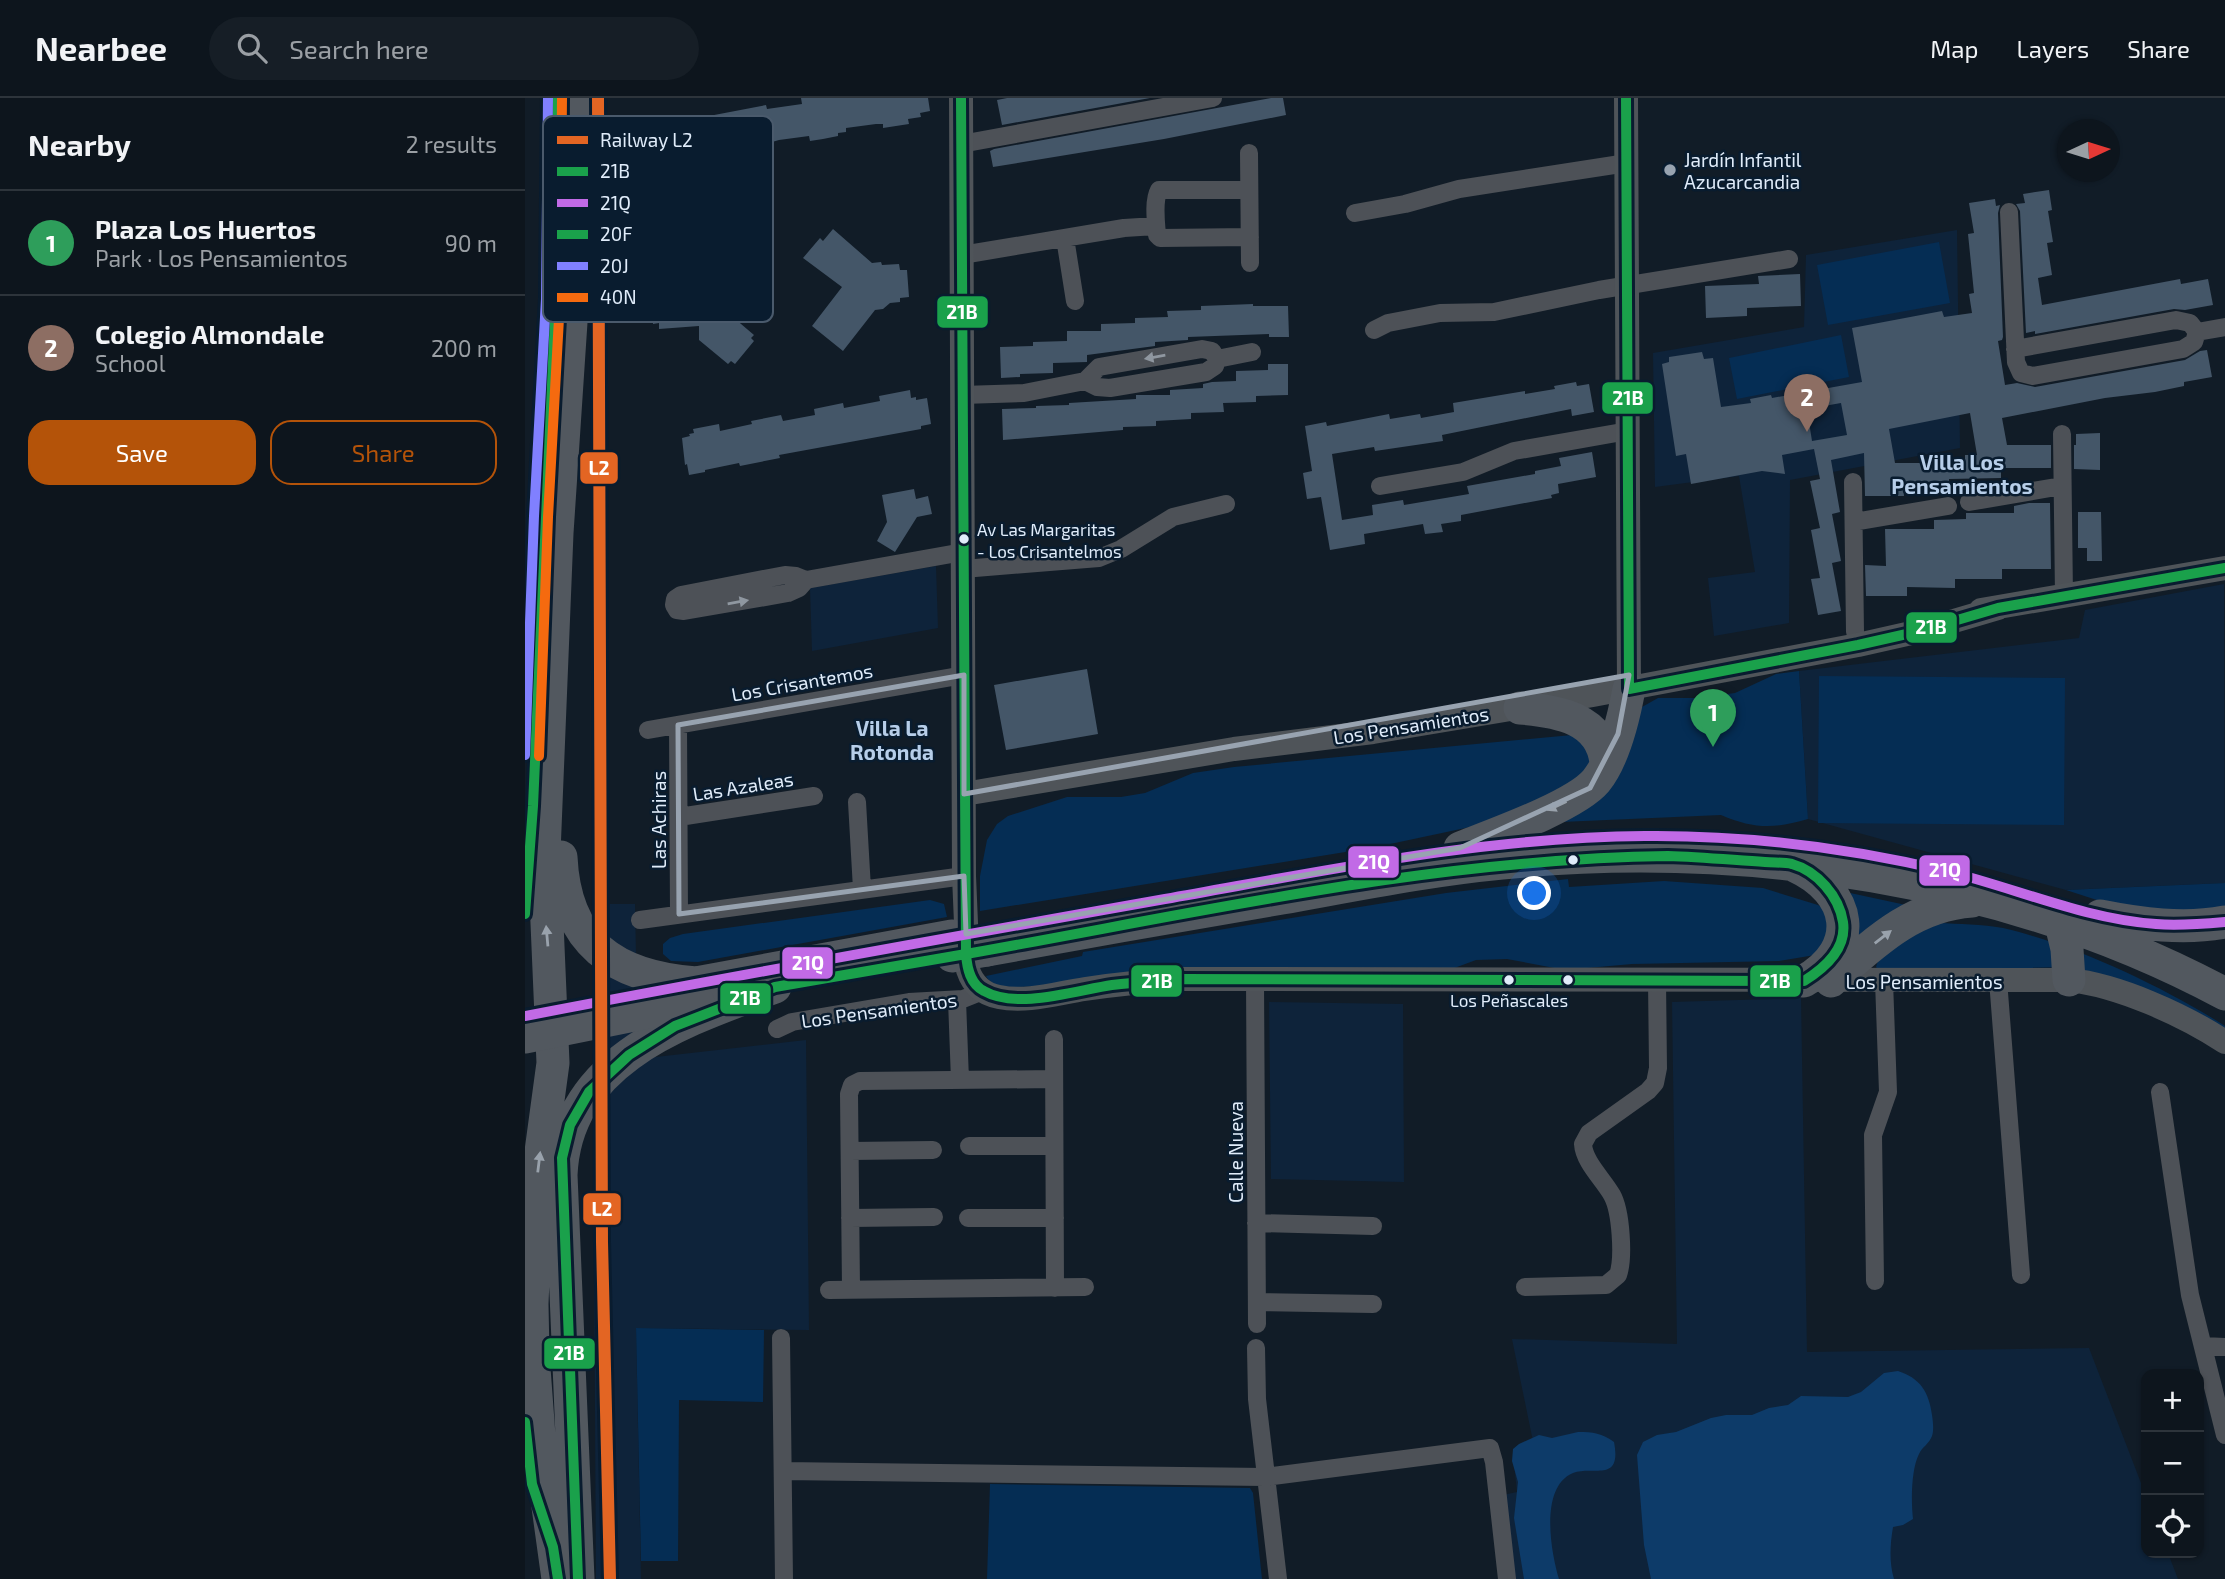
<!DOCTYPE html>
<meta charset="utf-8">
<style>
:root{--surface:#0d151d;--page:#161e26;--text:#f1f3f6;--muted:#9a9fa4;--line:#2d343b;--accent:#b45309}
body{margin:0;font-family:"Exo 2",sans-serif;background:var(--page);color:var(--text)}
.controls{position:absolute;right:21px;bottom:21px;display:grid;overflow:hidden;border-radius:14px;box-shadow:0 2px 5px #0004}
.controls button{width:63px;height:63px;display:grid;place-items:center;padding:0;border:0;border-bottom:2px solid var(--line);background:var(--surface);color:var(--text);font:35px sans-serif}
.compass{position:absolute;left:1532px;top:21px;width:63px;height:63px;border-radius:50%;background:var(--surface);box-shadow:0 2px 5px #0004;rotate:86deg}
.you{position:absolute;left:1010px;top:796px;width:24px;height:24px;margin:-18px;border:5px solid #fff;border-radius:50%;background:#1a73e8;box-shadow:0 0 0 10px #1a73e833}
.badge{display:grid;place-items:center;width:46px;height:46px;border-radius:50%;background:var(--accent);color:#fff;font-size:23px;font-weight:700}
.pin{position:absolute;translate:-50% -58px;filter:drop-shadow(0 2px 4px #0008)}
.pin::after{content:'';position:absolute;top:37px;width:24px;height:21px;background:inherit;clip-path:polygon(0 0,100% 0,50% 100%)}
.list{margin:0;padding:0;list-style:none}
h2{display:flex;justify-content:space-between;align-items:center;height:91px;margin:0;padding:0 28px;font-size:30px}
h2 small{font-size:23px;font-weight:400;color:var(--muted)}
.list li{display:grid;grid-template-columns:46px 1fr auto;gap:21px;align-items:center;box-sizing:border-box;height:105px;padding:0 28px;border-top:2px solid var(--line)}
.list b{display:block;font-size:26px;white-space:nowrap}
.list p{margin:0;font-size:23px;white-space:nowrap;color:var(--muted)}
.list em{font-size:23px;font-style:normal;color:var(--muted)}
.actions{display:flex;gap:14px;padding:21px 28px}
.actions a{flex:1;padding:16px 0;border:2px solid var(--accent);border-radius:21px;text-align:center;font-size:24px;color:var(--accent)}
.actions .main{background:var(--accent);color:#fff}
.icon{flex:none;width:38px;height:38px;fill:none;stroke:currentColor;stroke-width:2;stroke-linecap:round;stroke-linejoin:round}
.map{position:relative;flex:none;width:1700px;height:1481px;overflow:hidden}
header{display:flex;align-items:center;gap:42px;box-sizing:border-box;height:98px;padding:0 35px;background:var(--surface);border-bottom:2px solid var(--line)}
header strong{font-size:33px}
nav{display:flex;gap:38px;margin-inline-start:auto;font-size:24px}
.search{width:490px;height:63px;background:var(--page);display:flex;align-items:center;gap:18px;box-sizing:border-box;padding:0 24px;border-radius:38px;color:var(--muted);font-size:26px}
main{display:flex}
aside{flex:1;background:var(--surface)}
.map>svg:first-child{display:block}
.built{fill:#0e233a}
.green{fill:#052d54}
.forest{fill:#0d3b69}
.building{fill:#445668;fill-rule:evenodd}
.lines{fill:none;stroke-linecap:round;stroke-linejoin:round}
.street{stroke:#4d5157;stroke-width:18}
.secondary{stroke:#4f5459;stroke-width:24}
.highway{stroke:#52585f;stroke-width:33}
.highway-bridge{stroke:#52585f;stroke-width:33}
.bus-1-casing{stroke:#091c2f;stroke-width:16}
.bus-2-casing{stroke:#091c2f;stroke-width:16}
.bus-3-casing{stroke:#091c2f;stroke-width:16}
.bus-4-casing{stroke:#091c2f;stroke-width:16}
.bus-5-casing{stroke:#091c2f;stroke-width:16}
.bus-1{stroke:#1aa14b;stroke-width:10}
.bus-2{stroke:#c16ae6;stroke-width:10}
.bus-3{stroke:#1aa14b;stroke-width:10}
.bus-4{stroke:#8080ff;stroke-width:10}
.bus-5{stroke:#f56a0f;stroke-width:10}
.rail-1-casing{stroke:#091c2f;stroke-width:18}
.rail-1{stroke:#e36523;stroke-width:12}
.oneway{fill:#8f97a0}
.oneway2{fill:#99a2ac}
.marked{fill:none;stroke:#98a3b0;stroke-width:5;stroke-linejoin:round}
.poi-dot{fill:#98a3b0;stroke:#091c2f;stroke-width:2.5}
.bus-dot{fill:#e0ecfa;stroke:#091c2f;stroke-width:2.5}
.labels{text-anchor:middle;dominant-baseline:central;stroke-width:5;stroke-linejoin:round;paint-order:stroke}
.bus-label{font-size:17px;fill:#e0ecfa;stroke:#091c2f;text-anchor:start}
.poi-label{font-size:19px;fill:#e0ecfa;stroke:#091c2f;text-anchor:start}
.street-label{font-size:19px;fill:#e0ecfa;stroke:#091c2f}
.neighbourhood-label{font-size:21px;font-weight:bold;fill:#b7cee9;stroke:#091c2f}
.key{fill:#091c2f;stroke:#4a5a6c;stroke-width:2}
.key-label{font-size:19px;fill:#e0ecfa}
.line-badge{stroke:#091c2f;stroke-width:2.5}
.badge-label{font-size:19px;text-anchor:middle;font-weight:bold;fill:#fff}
</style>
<header>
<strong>Nearbee</strong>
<div class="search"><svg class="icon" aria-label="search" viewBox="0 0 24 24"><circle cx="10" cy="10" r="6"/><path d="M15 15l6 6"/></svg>Search here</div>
<nav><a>Map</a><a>Layers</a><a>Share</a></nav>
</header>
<main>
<aside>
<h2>Nearby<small>2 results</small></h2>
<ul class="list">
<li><span class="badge" style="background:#2e9e5b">1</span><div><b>Plaza Los Huertos</b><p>Park · Los Pensamientos</p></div><em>90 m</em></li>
<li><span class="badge" style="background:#8d6e63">2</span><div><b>Colegio Almondale</b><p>School</p></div><em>200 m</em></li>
</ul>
<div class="actions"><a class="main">Save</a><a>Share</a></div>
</aside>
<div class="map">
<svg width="1700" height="1481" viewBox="0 0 1700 1481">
<rect width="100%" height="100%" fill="#111c27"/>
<!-- built -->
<path class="built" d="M1432 132 1435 350 1265 382 1264 525 1189 538 1183 480 1230 474 1214 378 1130 389 1128 255 1279 229 1281 157Z
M411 468 413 530 287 553 285 490Z
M1699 486 1700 785 1541 792 1283 721 1274 573 1554 540 1560 512Z
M67 806H110L113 961 281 942 284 1232 111 1230 116 1481H71Z
M1276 900 1282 1254 1564 1250 1621 1398V1455H1643L1653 1481H989L978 1397 992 1394 989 1366 1012 1363 987 1241 1152 1246 1147 904Z
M744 904 878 906 879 1084 746 1081Z"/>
<!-- green -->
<path class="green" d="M1414 144 1425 205 1303 227 1292 167Z
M1316 237 1324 279 1212 301 1204 260Z
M1274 573 1283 721C1249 731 1229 731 1196 717L1036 724 1117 609 1133 600H1171L1210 595 1251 576Z
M1294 578 1540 580 1539 727 1293 725Z
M1047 637 1054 639 1071 671 978 722 851 749 455 813V778L462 742 472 726 483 718 542 699H596L620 695 668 675 709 669Z
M1043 781 1044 789 1139 783 1238 790 1293 807 1302 812 1309 826 1290 857 1254 863 1107 866 1040 872 982 861 951 862 924 872 493 889C481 889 467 889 461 878L557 858 558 854 921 795Z
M1700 785V815L1682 821 1584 806 1541 792Z
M1316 793 1381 807 1329 851Z
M405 802 419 806 422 819 173 864 146 863 138 856V846L145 840 158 836Z
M1413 825C1434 826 1457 826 1478 830 1548 846 1639 889 1700 928V939L1551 869 1354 872 1351 869C1355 850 1396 834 1413 825Z
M111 1230 239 1232 238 1304 154 1302 153 1463H116Z
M465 1386 725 1390 728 1395 737 1481H462Z"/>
<!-- forest -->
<path class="forest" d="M1373 1273C1395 1280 1404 1294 1407 1317 1408 1324 1409 1332 1407 1338 1404 1346 1397 1349 1394 1356 1386 1372 1386 1403 1388 1421L1378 1427 1368 1429C1365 1447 1364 1464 1369 1481H1126L1119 1447 1112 1357 1118 1344 1132 1337 1151 1334 1186 1320 1201 1317H1227L1244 1310 1263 1307 1276 1298 1323 1299 1336 1294 1359 1275Z
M1053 1334C1068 1334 1077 1335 1089 1344 1097 1386 1068 1367 1048 1375 1014 1389 1026 1455 1034 1481H999L989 1420 993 1384 987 1363 988 1351 994 1346 1014 1337 1027 1340Z"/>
<!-- building -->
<path class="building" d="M276 0H403L405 13 395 15 396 19 383 21 384 26 358 30V26H351L321 30V34L313 35V38L298 41 285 43 284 38 254 42 247 44 248 50 172 62 171 59 163 60 156 27 163 25V22L241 7 242 11 277 6Z
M482 0H625L477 27 472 2Z
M746 0H758L761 17 639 41 468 69 465 53 469 51Z
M1524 92 1527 112 1523 113 1528 144 1522 145 1527 177 1513 180 1517 207 1655 181 1656 186 1683 181 1688 207 1660 212 1649 211 1510 236V233L1501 235 1495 113 1491 106 1500 105 1498 96Z
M1470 101 1471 108 1475 107 1473 115 1478 239 1477 242 1473 243 1480 287 1492 285 1510 289 1660 262 1675 253 1682 252 1687 279 1659 284V288L1630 294 1580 300 1477 320 1482 347H1526V370H1476V380L1424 381V388H1378L1379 398H1340L1339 355 1306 362 1315 414 1307 416 1316 463 1307 465 1316 513 1293 517 1286 481 1295 480 1286 432 1295 430 1285 383 1295 381 1289 351 1257 357 1260 376 1237 373 1166 386 1161 356 1151 358 1137 266 1144 264V259L1177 254 1179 261 1188 260 1196 309 1226 305 1225 301 1246 297 1247 300 1337 284 1327 230 1417 213 1419 219 1447 215 1444 196 1449 195 1443 136 1449 135 1444 105ZM1316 305 1322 337 1287 343 1282 311ZM1445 315 1452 357H1440V365H1370L1364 331Z
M308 131 347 165 356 164 357 167 374 166 375 172H382L384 199 375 200V204L365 205 358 211 350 212 318 253 287 228 317 189 278 160 295 140 298 143Z
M198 150 226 173 196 209 229 237 226 240 229 243 210 266 206 263 203 266 174 242V228L134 231V225L128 226 127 208 132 207 131 200H140V195L161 194Z
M1275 176 1276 208 1222 210V218L1181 220 1180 188 1234 186 1233 178Z
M728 206V208H763L764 239H744V236L663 239V242L630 244V248L562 257V264L528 265V275L495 276V279L476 280 475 249 508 248V244L542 243V233H576V226L610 225V220L643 219 642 213 676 212V208Z
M743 266H763V297L731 298V304L698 305 699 314 666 315V321L631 323V328L598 329V332L478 342 477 311 511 310V308L544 307V305L611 301V297H645V292L678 290V286L687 284 711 283V273L743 272Z
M1051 284 1052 288 1064 286 1069 314 1047 318 1046 311 917 337 918 343 850 353 849 349 807 356 817 422 848 417 847 407 878 402 879 407 944 396 942 388 1010 376V373L1036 368 1034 360 1067 354 1071 379 1033 386 1034 395 1026 397 1027 400 936 417V423L916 426 918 434 900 436 898 426 839 436 840 446 805 452 796 399 782 401 778 375 787 373 780 328 801 324 802 328 864 316 865 321 895 316 896 320 929 314 928 305 1000 293V296L1030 291 1029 288Z
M385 292 386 300 391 299V302L402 300 406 326 396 328V331L254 357 255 360 215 368 214 365 180 372V374L164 377 162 366 160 367 157 340 165 338 164 336 169 335 168 331 194 326 195 333 227 326 226 323 256 317 258 323 290 317 289 311 318 305 319 310 355 303 354 298Z
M1575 335V372L1549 371V347H1551V336Z
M389 391 391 401 403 398 407 416 392 419 370 454 352 443 362 424 357 397Z
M1504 405H1525L1526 471H1477V481H1430V490L1382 489V498H1341L1340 467 1361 468 1360 431H1409V422L1441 421V415H1489V408Z
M1553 414H1576L1577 463H1562V450H1553Z
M562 571 573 636 481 652 469 587Z"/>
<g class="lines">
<!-- street -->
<path class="street" d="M436 46 688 0
M724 55 725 165
M724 92H634C628 103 631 124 632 137L635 140 725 139
M1484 114 1491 264 1496 275 1508 278 1658 251 1669 244 1672 234
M830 115 880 106 934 91 1102 65
M540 140 550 203
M437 157 599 130 631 128
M849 232 863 225 915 215 969 214 1074 192 1264 161
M1672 234 1700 229
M1490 251 1651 222 1665 225 1672 234
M692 261 727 254
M560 283 574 269 677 251 687 253 692 261
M437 297 499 295 560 283 572 289 585 290 681 274 690 268 692 261
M1537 336 1539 498
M1328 384 1330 534
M855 388 938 374 989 353 1103 333
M1444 404 1537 388
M1329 424 1423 408
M438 471 574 460 596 451 648 419 701 406
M281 482 274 490 263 495 159 513 152 512 149 507 150 501 156 497 260 477 271 478 281 482 438 454
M153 627 154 816
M123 632 439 577
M332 704 337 791
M154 719 289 698
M115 822 439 778
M730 882 732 1226
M1473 882 1496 1177
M432 902 435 982
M252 931 267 924 384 904 438 901 458 893
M529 941 530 1190
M1635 994 1665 1197 1700 1337
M444 1048H529
M325 1053 408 1052
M325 1120 409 1119
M443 1120H530
M731 1125 848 1128
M1350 1183 1348 1037 1363 994 1359 883
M1000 1189 1081 1187 1093 1177C1099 1160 1096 1113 1087 1097 1078 1081 1059 1064 1058 1046L1064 1035 1123 993 1130 985 1133 970 1132 882
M304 1192 560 1189
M326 1192 324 996 327 987 335 983 529 981
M732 1204 848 1206
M256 1240 259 1481
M1678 1248 1700 1249
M731 1250 732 1301 753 1481
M258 1373 740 1379 965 1350 969 1364 982 1481"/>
<!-- secondary -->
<path class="secondary" d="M436 0 439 778 443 872C448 887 458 896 474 899 501 905 533 895 560 891 593 886 625 883 658 881L1544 882C1593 887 1659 917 1700 944
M1101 0 1104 591
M1456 512 1700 470
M439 696 709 651 848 634 1068 597 1333 547 1395 533 1473 510"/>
<!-- highway -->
<path class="highway" d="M995 610C1032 613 1077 620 1081 665
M935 750C968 737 1050 708 1071 683 1089 661 1099 618 1104 591
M36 759C40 845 89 879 171 885L427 838
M1270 768C1327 794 1337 850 1279 883
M1575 818C1615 826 1659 832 1700 824
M1536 826 1542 851 1544 882
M462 852C560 834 659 817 757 800 830 787 903 772 977 765 1219 741 1484 780 1700 896
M1306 883C1348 846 1387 807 1447 803
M33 1481 15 1351 8 1257 7 1206 12 1083 28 965 19 755 32 435 49 179V0
M53 1481 36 1077C41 960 159 923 250 889"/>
<!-- highway-bridge -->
<path class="highway-bridge" d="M427 858 462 852
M0 939 173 904"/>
<!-- bus-1 casing -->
<g class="bus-1-casing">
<path id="bus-1" d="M436 0 441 856
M1101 0 1104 591 1333 547 1395 533 1473 510 1700 470
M1143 758C1175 759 1208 762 1240 764 1249 765 1258 764 1267 766 1292 773 1314 798 1318 824 1322 851 1300 870 1279 883L658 881C634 883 611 884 587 887 552 892 492 912 459 893 445 886 442 870 441 856 673 815 906 761 1143 758Z
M53 1481 37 1060 45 1027 64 994 104 957 150 928 250 889 441 856"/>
</g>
<!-- bus-2 casing -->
<g class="bus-2-casing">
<path id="bus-2" d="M0 918C213 877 426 839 640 801 799 773 958 739 1120 738 1221 737 1324 750 1421 773 1491 790 1559 821 1631 826 1654 828 1677 826 1700 824"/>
</g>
<!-- bus-3 casing -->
<g class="bus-3-casing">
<path id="bus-3" d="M0 816 8 708 32 176 33 0
M0 1324 7 1386 28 1449 33 1481"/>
</g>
<!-- bus-4 casing -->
<g class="bus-4-casing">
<path id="bus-4" d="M0 657 9 418 21 201 23 0"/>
</g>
<!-- bus-5 casing -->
<g class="bus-5-casing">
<path id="bus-5" d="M14 658 23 419 35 202 37 0"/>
</g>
<!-- bus-1 -->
<use href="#bus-1" class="bus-1"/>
<!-- bus-2 -->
<use href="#bus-2" class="bus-2"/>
<!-- bus-3 -->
<use href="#bus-3" class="bus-3"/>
<!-- bus-4 -->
<use href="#bus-4" class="bus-4"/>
<!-- bus-5 -->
<use href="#bus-5" class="bus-5"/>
<!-- rail-1 casing -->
<g class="rail-1-casing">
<path id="rail-1" d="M73 0 77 1144 85 1481"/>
</g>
<!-- rail-1 -->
<use href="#rail-1" class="rail-1"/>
</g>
<!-- one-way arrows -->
<defs><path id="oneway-solid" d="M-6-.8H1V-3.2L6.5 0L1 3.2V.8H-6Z" transform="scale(1.75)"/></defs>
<g class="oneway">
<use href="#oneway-solid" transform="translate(630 259) rotate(170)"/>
<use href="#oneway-solid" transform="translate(213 504) rotate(-10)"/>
</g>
<g class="oneway2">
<use href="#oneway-solid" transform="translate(1032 708) rotate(155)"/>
<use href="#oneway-solid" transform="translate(22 838) rotate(-95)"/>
<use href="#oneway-solid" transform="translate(1358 839) rotate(-38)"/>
<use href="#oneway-solid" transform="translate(14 1064) rotate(-83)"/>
</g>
<!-- marked area -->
<path class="marked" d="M439 577V696L1104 577 1093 636 1065 690 935 750 441 836 439 778 154 816 153 627Z"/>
<!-- markers -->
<circle class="poi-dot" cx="1145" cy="72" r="7"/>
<g class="bus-dot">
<circle cx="439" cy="441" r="6"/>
<circle cx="1048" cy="762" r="6"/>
<circle cx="984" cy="882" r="6"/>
<circle cx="1043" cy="882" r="6"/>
</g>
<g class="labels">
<!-- bus labels -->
<g class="bus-label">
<text x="452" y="431">Av Las Margaritas<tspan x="452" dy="22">- Los Crisantelmos</tspan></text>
<text x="984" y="902" text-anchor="middle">Los Peñascales</text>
</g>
<!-- poi labels -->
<g class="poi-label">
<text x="1159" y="61">Jardín Infantil<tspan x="1159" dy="22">Azucarcandia</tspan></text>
</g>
<!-- street labels -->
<g class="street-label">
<text transform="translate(277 584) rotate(-10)">Los Crisantemos</text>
<text transform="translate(886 627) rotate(-9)">Los Pensamientos</text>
<text transform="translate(218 688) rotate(-9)">Las Azaleas</text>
<text transform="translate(133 722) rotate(-90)">Las Achiras</text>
<text x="1399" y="883">Los Pensamientos</text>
<text transform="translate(354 912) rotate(-8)">Los Pensamientos</text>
<text transform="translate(710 1054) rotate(-90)">Calle Nueva</text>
</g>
<!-- neighbourhood labels -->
<g class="neighbourhood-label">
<text x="1437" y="363">Villa Los<tspan x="1437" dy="24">Pensamientos</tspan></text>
<text x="367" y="629">Villa La<tspan x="367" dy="24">Rotonda</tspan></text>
</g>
</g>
<!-- legend -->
<rect x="18" y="18" width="230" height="206" rx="10" class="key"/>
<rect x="32" y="38" width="31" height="8" fill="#e36523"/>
<rect x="32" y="69" width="31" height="9" fill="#1aa14b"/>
<rect x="32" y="101" width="31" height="8" fill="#c16ae6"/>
<rect x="32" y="132" width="31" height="9" fill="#1aa14b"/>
<rect x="32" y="164" width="31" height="8" fill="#8080ff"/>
<rect x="32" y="195" width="31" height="9" fill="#f56a0f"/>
<g class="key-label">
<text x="75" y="49">Railway L2</text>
<text x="75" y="80">21B</text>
<text x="75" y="112">21Q</text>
<text x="75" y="143">20F</text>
<text x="75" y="175">20J</text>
<text x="75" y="206">40N</text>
</g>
<g class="line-badge">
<rect x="411" y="197" width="53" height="34" rx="7" fill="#1aa14b"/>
<rect x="1076" y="283" width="53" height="34" rx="7" fill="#1aa14b"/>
<rect x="54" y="353" width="40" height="34" rx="7" fill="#e36523"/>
<rect x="1380" y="513" width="53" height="33" rx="7" fill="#1aa14b"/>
<rect x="822" y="747" width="53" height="34" rx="7" fill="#c16ae6"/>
<rect x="1393" y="756" width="53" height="33" rx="7" fill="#c16ae6"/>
<rect x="256" y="848" width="53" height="34" rx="7" fill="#c16ae6"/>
<rect x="1224" y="866" width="53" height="34" rx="7" fill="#1aa14b"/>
<rect x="605" y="866" width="53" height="34" rx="7" fill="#1aa14b"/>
<rect x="194" y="884" width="53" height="33" rx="7" fill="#1aa14b"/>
<rect x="57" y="1094" width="40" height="34" rx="7" fill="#e36523"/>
<rect x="18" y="1239" width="53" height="33" rx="7" fill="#1aa14b"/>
</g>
<g class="badge-label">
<text x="437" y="221">21B</text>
<text x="1103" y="307">21B</text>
<text x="74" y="377">L2</text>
<text x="1406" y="536">21B</text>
<text x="849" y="771">21Q</text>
<text x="1420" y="779">21Q</text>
<text x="283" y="872">21Q</text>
<text x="1250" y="890">21B</text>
<text x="632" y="890">21B</text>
<text x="220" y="907">21B</text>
<text x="77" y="1118">L2</text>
<text x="44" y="1262">21B</text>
</g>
</svg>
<div class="controls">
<button>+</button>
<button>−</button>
<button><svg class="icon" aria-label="locate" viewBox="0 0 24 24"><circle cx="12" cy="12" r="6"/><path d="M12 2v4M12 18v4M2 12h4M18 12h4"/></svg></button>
</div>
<svg class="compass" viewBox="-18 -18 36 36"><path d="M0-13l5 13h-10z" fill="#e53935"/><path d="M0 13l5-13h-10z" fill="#9a9fa4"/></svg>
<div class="you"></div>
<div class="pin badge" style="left:1188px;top:649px;background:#2e9e5b">1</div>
<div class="pin badge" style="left:1282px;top:334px;background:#8d6e63">2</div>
</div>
</main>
